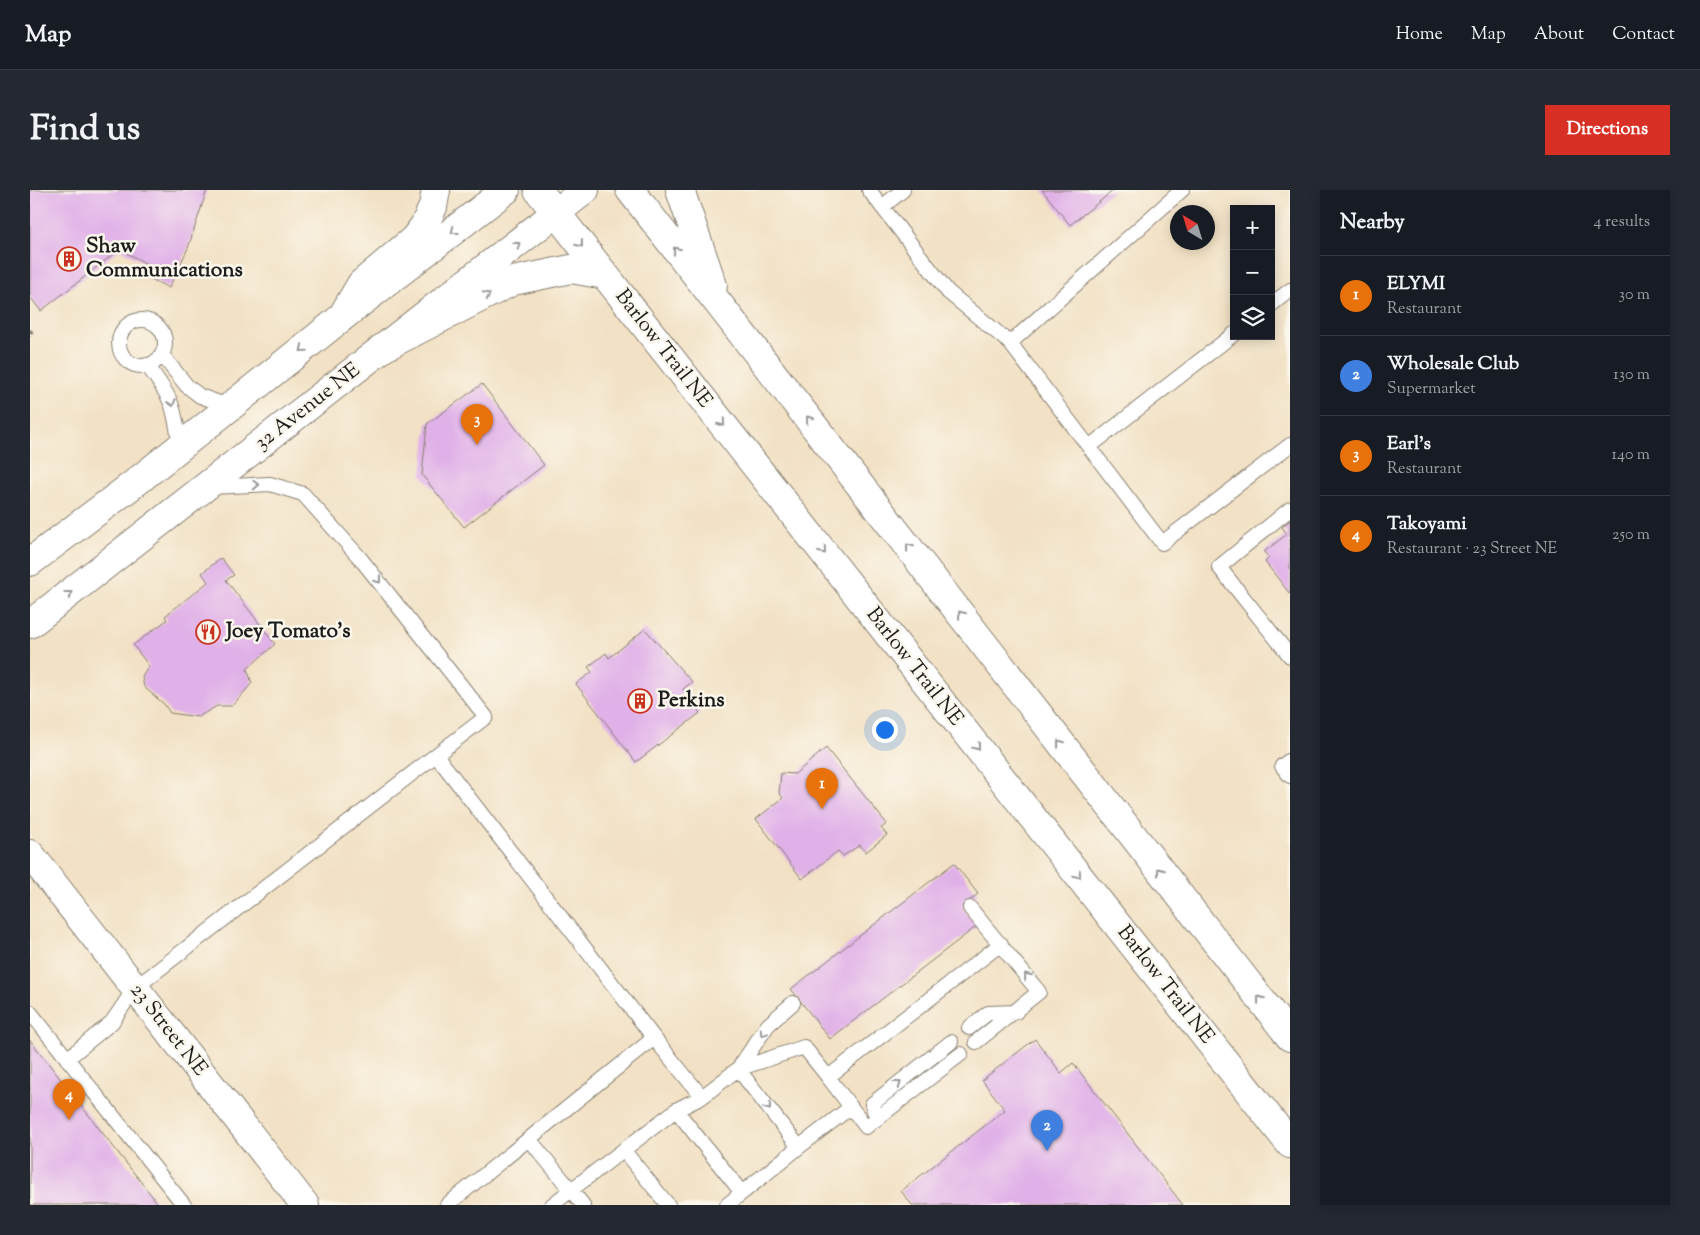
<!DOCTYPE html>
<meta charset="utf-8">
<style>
:root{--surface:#171b24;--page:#242831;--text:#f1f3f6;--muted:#9ea1a6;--line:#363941;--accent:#d93025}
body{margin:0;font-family:"Sorts Mill Goudy",serif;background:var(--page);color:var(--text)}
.controls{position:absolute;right:15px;top:15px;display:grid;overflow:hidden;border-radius:0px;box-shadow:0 2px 12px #0003}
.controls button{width:45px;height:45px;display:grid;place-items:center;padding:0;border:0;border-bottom:1px solid var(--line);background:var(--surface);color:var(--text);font:25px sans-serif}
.compass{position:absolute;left:1140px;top:15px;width:45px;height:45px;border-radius:50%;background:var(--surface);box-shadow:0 2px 12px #0003;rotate:322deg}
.you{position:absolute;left:854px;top:539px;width:18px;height:18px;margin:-12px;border:4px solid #fff;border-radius:50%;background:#1a73e8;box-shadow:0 0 0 8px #1a73e833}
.badge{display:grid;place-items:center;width:32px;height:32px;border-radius:50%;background:var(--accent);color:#fff;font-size:16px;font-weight:700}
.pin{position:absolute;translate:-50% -41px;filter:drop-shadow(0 1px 2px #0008)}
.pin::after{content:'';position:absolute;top:26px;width:18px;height:15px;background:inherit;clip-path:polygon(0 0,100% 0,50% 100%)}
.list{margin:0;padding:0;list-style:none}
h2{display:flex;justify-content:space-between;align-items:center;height:65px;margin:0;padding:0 20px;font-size:21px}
h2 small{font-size:16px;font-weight:400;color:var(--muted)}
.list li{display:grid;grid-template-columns:32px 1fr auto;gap:15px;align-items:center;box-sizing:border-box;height:80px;padding:0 20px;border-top:1px solid var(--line)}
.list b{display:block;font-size:19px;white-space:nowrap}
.list p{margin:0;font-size:16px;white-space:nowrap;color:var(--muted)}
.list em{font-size:16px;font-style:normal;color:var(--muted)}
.icon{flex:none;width:28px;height:28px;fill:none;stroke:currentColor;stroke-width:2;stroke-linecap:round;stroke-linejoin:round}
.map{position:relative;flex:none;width:1260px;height:1015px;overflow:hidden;border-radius:0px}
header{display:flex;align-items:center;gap:30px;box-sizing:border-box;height:70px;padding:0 25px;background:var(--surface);border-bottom:1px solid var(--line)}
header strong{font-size:24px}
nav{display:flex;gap:28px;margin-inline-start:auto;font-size:18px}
.intro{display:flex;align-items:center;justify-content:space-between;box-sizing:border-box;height:120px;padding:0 30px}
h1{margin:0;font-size:35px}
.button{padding:12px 22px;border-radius:0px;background:var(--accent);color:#fff;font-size:18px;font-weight:700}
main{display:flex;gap:30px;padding:0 30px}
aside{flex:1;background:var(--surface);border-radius:0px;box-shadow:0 2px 12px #0003}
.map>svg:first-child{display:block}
.building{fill:#e0b0e8}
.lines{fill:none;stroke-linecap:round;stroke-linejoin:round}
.lane-casing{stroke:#877e70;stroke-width:16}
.secondary-casing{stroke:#877e70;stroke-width:30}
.primary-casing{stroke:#877e70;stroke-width:30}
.path{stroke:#877e70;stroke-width:3;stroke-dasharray:4 4;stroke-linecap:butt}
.lane{stroke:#fff;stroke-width:14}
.secondary{stroke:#fff;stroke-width:28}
.primary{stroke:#fff;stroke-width:28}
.oneway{stroke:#999}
.labels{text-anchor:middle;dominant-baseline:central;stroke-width:5;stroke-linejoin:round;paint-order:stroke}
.poi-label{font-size:21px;font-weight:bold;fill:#1c1c1c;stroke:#fbf7ec;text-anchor:start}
.street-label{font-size:21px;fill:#1c1c1c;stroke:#fbf7ec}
</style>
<header>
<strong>Map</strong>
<nav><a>Home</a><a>Map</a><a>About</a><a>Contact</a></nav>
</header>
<div class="intro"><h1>Find us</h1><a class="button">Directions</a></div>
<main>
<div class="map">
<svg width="1260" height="1015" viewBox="0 0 1260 1015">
<rect width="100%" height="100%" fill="#fbf7ec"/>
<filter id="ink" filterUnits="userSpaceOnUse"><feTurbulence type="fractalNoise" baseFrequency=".02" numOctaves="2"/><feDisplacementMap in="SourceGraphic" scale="10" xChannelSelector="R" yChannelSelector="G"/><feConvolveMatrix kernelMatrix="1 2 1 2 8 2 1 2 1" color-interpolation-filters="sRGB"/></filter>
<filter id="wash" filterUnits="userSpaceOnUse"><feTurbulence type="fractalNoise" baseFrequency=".0096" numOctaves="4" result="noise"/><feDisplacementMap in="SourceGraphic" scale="20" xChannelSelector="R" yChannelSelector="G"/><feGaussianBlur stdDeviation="1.12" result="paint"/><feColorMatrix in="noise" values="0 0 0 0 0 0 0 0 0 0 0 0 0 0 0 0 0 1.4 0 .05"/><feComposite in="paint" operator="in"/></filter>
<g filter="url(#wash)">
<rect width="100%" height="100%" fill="#f2e1c4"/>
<g id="blocks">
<!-- building -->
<path class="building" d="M0 0H177L158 58 139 98 119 88 124 78 90 59 11 121 0 107Z
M1012 0H1084L1040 35Z
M452 194 514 275 434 337 392 285 397 234Z
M1260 330V404L1235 372 1239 368 1234 362 1257 344 1252 337Z
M191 368 204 385 196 390 245 454 217 479 222 493 202 516H187L168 527 140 523 134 514 114 497 112 487 119 476 103 455 137 430 135 426 178 392 172 383Z
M615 439 662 492 653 499 670 523 606 572 546 494 562 482 558 477 576 463 579 468Z
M796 558 857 634 851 638 857 645 836 662 830 655 813 666 808 661 772 689 726 629 753 608 749 603 751 583 765 584Z
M924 673 948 704 932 716 947 736 800 849 761 799Z
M1005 849 1031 883 1043 873 1153 1015H882L871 1001 975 920 952 890Z
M0 850 129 1015H0Z"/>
</g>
</g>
<g filter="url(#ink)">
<use href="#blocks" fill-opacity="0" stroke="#877e70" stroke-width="1"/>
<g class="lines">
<!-- lane casing -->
<g class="lane-casing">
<path id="lane" d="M839 0 918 102 980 153
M1152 0 980 153 1059 257 1204 144
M852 17 873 0
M1241 115 1260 100
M89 153a23 23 0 1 1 46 0a23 23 0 1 1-46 0Z
M132 165 157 196 170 206 201 217
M117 175C143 210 144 215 150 257
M1059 257 1132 353 1260 255
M181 297 240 294 273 304 330 368 456 527 406 565
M1260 319 1189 377 1260 466
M1260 570 1252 576 1260 586
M940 718 1009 802 946 852
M0 822 154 1015
M939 838 958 823 986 822
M624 848 672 907 708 879 738 835 763 813
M931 864 836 937 798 887 971 754
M37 869 82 832 105 798 406 565 624 848 417 1015
M708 879 769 957 821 917
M708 879 774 857 798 887
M646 920 712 1003
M847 929 842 914 921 852
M499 949 541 1000 522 1015
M594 961 638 1015
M553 1015 541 1000 646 920 672 907
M697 1015 769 957"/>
</g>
<!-- secondary casing -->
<g class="secondary-casing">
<path id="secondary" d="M0 372 105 293 311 128 476 0
M0 434 555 0
M0 664 275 1015"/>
</g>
<!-- primary casing -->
<g class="primary-casing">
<path id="primary" d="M508 0 1260 954
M600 0 1260 847
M650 0 683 96
M311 128 331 94 384 49 394 36 403 17 406 0
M351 159 483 91 541 79 575 85"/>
</g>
<!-- path -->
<path class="path" d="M0 140 3 144 0 146"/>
<!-- lane -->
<use href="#lane" class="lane"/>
<!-- secondary -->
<use href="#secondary" class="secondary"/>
<!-- primary -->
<use href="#primary" class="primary"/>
</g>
<!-- one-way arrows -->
<defs><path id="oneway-chevron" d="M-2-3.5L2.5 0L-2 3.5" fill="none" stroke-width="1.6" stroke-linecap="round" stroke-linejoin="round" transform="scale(1.25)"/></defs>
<g class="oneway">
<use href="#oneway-chevron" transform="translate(424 41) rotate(142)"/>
<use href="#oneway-chevron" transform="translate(550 54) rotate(52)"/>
<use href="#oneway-chevron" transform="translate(487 55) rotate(-38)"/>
<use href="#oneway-chevron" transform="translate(646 60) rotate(-128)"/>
<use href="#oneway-chevron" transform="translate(457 105) rotate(-27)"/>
<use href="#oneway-chevron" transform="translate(273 159) rotate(141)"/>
<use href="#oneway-chevron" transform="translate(142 213) rotate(71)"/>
<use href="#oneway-chevron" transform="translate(779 229) rotate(-128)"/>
<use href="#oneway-chevron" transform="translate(692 233) rotate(52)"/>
<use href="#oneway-chevron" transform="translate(226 295) rotate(-3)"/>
<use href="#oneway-chevron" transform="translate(879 357) rotate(-128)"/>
<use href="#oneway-chevron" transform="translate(793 361) rotate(52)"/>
<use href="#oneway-chevron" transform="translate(348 390) rotate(52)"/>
<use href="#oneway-chevron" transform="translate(39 404) rotate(-38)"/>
<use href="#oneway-chevron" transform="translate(931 424) rotate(-128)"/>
<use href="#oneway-chevron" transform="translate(1030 553) rotate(-128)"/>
<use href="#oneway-chevron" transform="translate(947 557) rotate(52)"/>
<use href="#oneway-chevron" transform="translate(1130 681) rotate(-128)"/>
<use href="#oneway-chevron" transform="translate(1048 685) rotate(52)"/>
<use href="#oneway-chevron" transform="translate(997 786) rotate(-128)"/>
<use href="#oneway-chevron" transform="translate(1230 809) rotate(-128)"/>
<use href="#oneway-chevron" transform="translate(733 843) rotate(124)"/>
<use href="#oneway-chevron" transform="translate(868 894) rotate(-38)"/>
<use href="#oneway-chevron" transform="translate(738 917) rotate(52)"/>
</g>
</g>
<!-- icons -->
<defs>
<g id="building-ring" transform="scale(1.25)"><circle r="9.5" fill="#fbf7ec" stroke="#c8321e" stroke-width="1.5"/><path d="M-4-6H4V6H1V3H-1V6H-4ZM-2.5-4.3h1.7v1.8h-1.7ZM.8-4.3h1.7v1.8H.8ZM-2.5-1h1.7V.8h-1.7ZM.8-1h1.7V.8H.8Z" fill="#c8321e"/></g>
<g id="restaurant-ring" transform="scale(1.25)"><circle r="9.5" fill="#fbf7ec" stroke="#c8321e" stroke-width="1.5"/><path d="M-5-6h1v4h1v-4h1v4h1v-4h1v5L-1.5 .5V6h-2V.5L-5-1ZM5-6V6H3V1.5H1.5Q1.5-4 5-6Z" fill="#c8321e"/></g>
</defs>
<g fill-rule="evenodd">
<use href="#building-ring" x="39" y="69"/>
<use href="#restaurant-ring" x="178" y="442"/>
<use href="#building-ring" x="610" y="511"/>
</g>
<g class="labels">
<!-- poi labels -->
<g class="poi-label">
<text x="56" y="57">Shaw<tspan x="56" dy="24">Communications</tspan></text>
<text x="196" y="442">Joey Tomato's</text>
<text x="628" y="511">Perkins</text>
</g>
<!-- street labels -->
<g class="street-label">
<text transform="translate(633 159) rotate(52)">Barlow Trail NE</text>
<text transform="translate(278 217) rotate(-38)">32 Avenue NE</text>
<text transform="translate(884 477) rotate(52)">Barlow Trail NE</text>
<text transform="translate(1135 795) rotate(52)">Barlow Trail NE</text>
<text transform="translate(138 840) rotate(52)">23 Street NE</text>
</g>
</g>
</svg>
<div class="controls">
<button>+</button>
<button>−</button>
<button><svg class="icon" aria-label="layers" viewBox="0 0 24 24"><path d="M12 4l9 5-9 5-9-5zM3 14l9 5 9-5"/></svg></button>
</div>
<svg class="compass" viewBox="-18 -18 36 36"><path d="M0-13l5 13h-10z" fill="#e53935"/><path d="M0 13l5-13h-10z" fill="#9ea1a6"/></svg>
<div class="you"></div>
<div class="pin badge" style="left:792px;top:619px;background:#e8710a">1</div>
<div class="pin badge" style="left:1017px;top:961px;background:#3f7fe0">2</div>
<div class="pin badge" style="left:447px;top:255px;background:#e8710a">3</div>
<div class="pin badge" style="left:39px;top:930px;background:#e8710a">4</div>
</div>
<aside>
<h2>Nearby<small>4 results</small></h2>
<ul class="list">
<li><span class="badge" style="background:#e8710a">1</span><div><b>ELYMI</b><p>Restaurant</p></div><em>30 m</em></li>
<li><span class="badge" style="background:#3f7fe0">2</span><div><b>Wholesale Club</b><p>Supermarket</p></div><em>130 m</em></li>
<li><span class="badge" style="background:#e8710a">3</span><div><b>Earl's</b><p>Restaurant</p></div><em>140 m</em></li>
<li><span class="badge" style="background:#e8710a">4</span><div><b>Takoyami</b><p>Restaurant · 23 Street NE</p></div><em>250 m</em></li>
</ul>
</aside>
</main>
